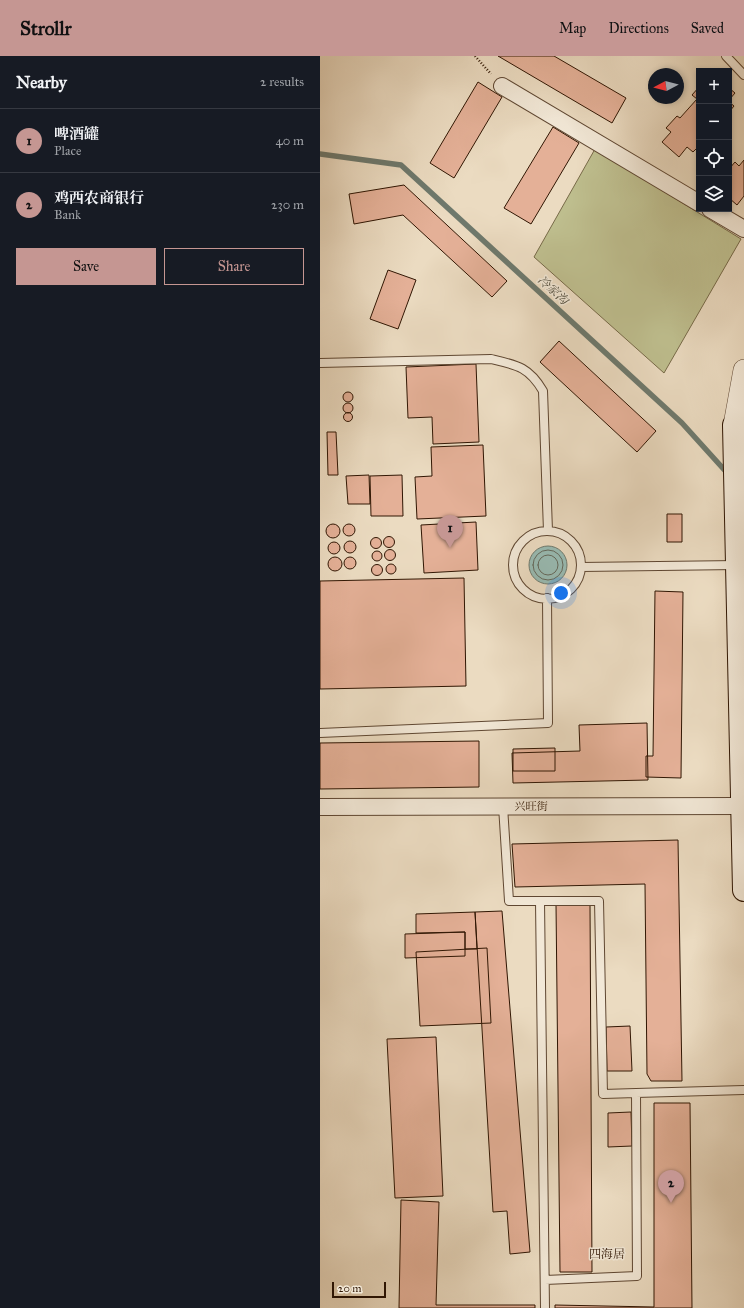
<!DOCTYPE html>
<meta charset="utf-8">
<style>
:root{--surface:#171b24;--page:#20242c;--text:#f1f3f6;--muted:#9ea1a6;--line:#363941;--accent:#c59692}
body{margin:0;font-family:"IM FELL Great Primer","Noto Serif SC",serif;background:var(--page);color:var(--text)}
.controls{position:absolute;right:12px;top:12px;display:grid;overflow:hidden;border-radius:0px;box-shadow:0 2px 6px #0003}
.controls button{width:36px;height:36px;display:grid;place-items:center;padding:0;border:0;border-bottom:1px solid var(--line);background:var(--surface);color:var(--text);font:20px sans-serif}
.compass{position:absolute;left:328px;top:12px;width:36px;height:36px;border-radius:50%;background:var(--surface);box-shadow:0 2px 6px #0003;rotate:263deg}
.scale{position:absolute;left:12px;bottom:10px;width:54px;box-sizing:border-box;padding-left:4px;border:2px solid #301603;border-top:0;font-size:11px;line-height:14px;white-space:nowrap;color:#301603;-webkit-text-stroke:3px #f2e8d7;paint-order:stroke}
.you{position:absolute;left:241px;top:537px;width:14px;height:14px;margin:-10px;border:3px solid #fff;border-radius:50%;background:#1a73e8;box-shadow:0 0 0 6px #1a73e833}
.badge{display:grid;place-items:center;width:26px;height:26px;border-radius:50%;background:var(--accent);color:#111;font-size:13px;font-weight:700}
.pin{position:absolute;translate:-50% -33px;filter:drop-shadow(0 1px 2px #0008)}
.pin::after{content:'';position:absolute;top:21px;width:14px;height:12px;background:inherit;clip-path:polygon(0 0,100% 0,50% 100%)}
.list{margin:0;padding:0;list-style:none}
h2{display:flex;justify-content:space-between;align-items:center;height:52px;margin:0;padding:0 16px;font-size:17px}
h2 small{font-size:13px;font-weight:400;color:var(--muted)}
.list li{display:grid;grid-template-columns:26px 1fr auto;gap:12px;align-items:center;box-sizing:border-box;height:64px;padding:0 16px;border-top:1px solid var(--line)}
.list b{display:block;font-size:15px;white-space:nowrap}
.list p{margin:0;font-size:13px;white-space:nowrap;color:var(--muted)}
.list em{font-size:13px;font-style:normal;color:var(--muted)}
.actions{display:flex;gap:8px;padding:12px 16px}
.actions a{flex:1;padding:9px 0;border:1px solid var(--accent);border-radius:0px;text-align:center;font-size:14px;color:var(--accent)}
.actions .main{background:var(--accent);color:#111}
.icon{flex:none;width:22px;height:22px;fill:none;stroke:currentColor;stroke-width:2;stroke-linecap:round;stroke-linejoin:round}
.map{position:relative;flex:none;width:424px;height:1252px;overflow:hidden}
header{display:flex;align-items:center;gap:24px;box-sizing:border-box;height:56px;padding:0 20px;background:var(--accent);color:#111}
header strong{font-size:19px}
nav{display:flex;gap:22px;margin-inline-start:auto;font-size:14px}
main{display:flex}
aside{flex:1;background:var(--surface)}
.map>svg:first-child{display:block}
.green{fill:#bebe8e;stroke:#776a48}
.water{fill:#98bbb3;stroke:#6e796d}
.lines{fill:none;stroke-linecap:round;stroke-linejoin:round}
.shore{stroke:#64685b;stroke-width:1}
.stream{stroke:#6e796d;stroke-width:5.5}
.building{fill:#e4b097;stroke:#301603}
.service-casing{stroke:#5f4732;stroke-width:10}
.minor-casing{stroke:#5f4732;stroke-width:18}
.tertiary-casing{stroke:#5f4732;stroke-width:22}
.secondary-casing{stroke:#301603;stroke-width:24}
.path{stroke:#301603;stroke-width:2.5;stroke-dasharray:1 2;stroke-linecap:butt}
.service{stroke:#f2e8d7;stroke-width:8}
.minor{stroke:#f2e8d7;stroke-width:16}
.tertiary{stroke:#f2e8d7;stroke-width:21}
.secondary{stroke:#f2e8d7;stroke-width:22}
.labels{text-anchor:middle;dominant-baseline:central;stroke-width:3;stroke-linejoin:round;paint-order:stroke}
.street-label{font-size:11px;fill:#301603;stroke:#f2e8d7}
.water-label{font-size:12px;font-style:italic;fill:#545041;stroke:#f2e8d7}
.neighbourhood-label{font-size:12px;fill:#301603;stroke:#f2e8d7}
</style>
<header>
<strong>Strollr</strong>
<nav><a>Map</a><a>Directions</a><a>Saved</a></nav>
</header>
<main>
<aside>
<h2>Nearby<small>2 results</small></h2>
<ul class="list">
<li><span class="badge">1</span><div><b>啤酒罐</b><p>Place</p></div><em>40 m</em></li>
<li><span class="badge">2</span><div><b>鸡西农商银行</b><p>Bank</p></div><em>230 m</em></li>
</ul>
<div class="actions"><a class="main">Save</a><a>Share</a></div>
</aside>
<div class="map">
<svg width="424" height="1252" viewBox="0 0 424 1252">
<rect width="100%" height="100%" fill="#ebdbc1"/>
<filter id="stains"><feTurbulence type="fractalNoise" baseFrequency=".005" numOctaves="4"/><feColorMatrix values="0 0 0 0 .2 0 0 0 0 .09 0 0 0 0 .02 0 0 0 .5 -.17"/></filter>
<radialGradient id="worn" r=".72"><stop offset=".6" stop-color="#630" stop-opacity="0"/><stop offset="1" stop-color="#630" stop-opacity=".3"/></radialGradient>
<!-- green -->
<path class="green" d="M275 93 421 183 344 317 214 201Z"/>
<!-- water -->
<path class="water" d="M209 509a19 19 0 1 1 38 0a19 19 0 1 1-38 0Z"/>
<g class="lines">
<!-- shore -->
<path class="shore" d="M213 509a15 15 0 1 1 30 0a15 15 0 1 1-30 0Z
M218 509a10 10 0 1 1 20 0a10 10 0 1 1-20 0Z"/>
<!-- stream -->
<path class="stream" d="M0 98 81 109 362 367 409 419"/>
</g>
<!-- building -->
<path class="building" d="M178 0H234L306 42 292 67Z
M158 26 182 41 134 122 110 107Z
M379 31V90L373 96 367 91 359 101 342 86 351 76 346 72 357 60 360 62 377 43 372 39Z
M409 32 415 37 409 44Z
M409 46 414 50 409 56Z
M233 71 259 87 211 168 184 152Z
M424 104V140L417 149 409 142V113L415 106 419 110Z
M84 129 187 225 172 241 83 159 34 168 29 138Z
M68 214 96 224 78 273 50 263Z
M239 285 336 375 317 396 220 306Z
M156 308 159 386 113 388 112 361 88 362 86 311Z
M23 341a5 5 0 1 1 10 0a5 5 0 1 1-10 0Z
M23 352a5 5 0 1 1 10 0a5 5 0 1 1-10 0Z
M23.5 361a4.5 4.5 0 1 1 9 0a4.5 4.5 0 1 1-9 0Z
M7 376H16L18 419H8Z
M163 389 166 460 97 463 95 421 112 420 111 391Z
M49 419 50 448H28L26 420Z
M82 419 83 460H51L50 420Z
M347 458H362V486H347Z
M156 466 158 514 104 517 101 469Z
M23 474a6 6 0 1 1 12 0a6 6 0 1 1-12 0Z
M6 475a7 7 0 1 1 14 0a7 7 0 1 1-14 0Z
M63.5 486a5.5 5.5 0 1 1 11 0a5.5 5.5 0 1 1-11 0Z
M50.5 487a5.5 5.5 0 1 1 11 0a5.5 5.5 0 1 1-11 0Z
M24 491a6 6 0 1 1 12 0a6 6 0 1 1-12 0Z
M8 492a6 6 0 1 1 12 0a6 6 0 1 1-12 0Z
M64.5 499a5.5 5.5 0 1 1 11 0a5.5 5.5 0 1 1-11 0Z
M52 500a5 5 0 1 1 10 0a5 5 0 1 1-10 0Z
M24 507a6 6 0 1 1 12 0a6 6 0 1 1-12 0Z
M8 508a7 7 0 1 1 14 0a7 7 0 1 1-14 0Z
M66 513a5 5 0 1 1 10 0a5 5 0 1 1-10 0Z
M51.5 514a5.5 5.5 0 1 1 11 0a5.5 5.5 0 1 1-11 0Z
M144 522 146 630 0 633V525Z
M335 535 363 536 361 722 326 721V700H333Z
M327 667 328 724 193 727 192 697 260 695 259 669Z
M159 685V731L0 733V687Z
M235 692V715H193V693Z
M358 784 362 1025H331L327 1018 325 828 195 831 192 788Z
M236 848H270L272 1216H240Z
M182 855 210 1196 190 1198 187 1155 173 1156 155 856Z
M155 856 157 893H145V876L96 877V858Z
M145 876V900L85 902V878Z
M167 892 171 967 100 970 96 896Z
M310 970 312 1015H287L286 971Z
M116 981 123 1140 75 1142 67 983Z
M334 1047H370L372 1252H235V1249L334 1251Z
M311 1056 312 1090 288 1091V1057Z
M81 1144 119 1146 116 1249H215V1252H79Z"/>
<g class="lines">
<!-- service casing -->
<g class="service-casing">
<path id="service" d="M406 0 424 19
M0 307 171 303C197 309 209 311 223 335L228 475
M193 509a34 34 0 1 1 68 0a34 34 0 1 1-68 0Z
M261 511 417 509
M0 677 228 667 227 542
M183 750 189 845H220L225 1252
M220 845H279L283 1038 316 1037
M225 1224 317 1220 316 1037 424 1034"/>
</g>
<!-- minor casing -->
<g class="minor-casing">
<path id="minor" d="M182 30 379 147
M390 153 424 173
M0 751 422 750"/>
</g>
<!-- tertiary casing -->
<g class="tertiary-casing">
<path id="tertiary" d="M414 369 424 314"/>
</g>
<!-- secondary casing -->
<g class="secondary-casing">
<path id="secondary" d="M414 369 424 834"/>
</g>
<!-- path -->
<path class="path" d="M155 0 171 18"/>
<!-- service -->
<use href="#service" class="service"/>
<!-- minor -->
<use href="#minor" class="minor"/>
<!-- tertiary -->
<use href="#tertiary" class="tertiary"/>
<!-- secondary -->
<use href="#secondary" class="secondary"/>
</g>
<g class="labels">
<!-- street labels -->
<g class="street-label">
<text x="211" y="750">兴旺街</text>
</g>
<!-- water labels -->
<g class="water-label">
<text transform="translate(233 234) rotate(43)">冷家沟</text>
</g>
<!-- neighbourhood labels -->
<g class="neighbourhood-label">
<text x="287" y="1198">四海居</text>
</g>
</g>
<rect width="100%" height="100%" filter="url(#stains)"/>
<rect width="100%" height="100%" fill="url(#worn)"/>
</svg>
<div class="controls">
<button>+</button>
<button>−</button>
<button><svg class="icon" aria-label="locate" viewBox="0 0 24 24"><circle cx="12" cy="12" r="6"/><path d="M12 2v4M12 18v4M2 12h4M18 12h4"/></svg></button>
<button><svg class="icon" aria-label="layers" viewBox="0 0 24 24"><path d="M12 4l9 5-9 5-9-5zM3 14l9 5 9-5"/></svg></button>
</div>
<svg class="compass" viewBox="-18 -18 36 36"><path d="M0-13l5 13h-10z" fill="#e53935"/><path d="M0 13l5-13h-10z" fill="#9ea1a6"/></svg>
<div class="scale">20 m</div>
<div class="you"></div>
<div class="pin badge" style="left:130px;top:492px">1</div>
<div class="pin badge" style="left:351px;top:1147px">2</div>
</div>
</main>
